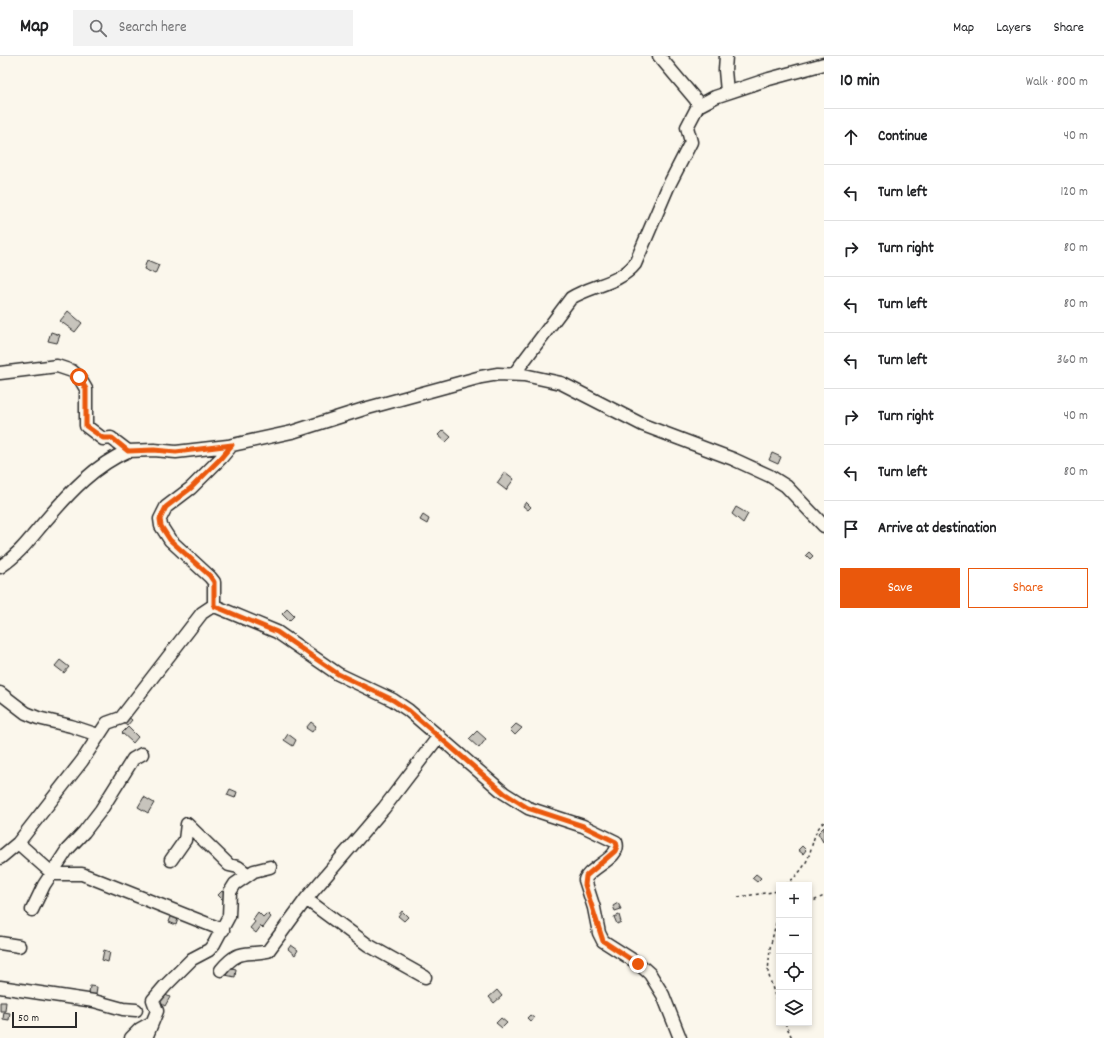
<!DOCTYPE html>
<meta charset="utf-8">
<style>
:root{--surface:#fff;--page:#f2f2f2;--text:#202124;--muted:#757577;--line:#e0e0e0;--accent:#ea580c}
body{margin:0;font-family:Dekko,sans-serif;background:var(--page);color:var(--text)}
.controls{position:absolute;right:12px;bottom:12px;display:grid;overflow:hidden;border-radius:0px;box-shadow:0 2px 6px #0003}
.controls button{width:36px;height:36px;display:grid;place-items:center;padding:0;border:0;border-bottom:1px solid var(--line);background:var(--surface);color:var(--text);font:20px sans-serif}
.scale{position:absolute;left:12px;bottom:10px;width:65px;box-sizing:border-box;padding-left:4px;border:2px solid #2b2b2b;border-top:0;font-size:11px;line-height:14px;white-space:nowrap;color:#2b2b2b;-webkit-text-stroke:3px #fbf7ec;paint-order:stroke}
.stop{position:absolute;width:12px;height:12px;margin:-9px;border:3px solid #ea580c;border-radius:50%;background:#fff}
.stop.end{background:#ea580c;border-color:#fff;box-shadow:0 1px 4px #0008}
.list{margin:0;padding:0;list-style:none}
h2{display:flex;justify-content:space-between;align-items:center;height:52px;margin:0;padding:0 16px;font-size:17px}
h2 small{font-size:13px;font-weight:400;color:var(--muted)}
.list li{display:grid;grid-template-columns:26px 1fr auto;gap:12px;align-items:center;box-sizing:border-box;height:56px;padding:0 16px;border-top:1px solid var(--line)}
.list b{display:block;font-size:15px;white-space:nowrap}
.list em{font-size:13px;font-style:normal;color:var(--muted)}
.actions{display:flex;gap:8px;padding:12px 16px}
.actions a{flex:1;padding:9px 0;border:1px solid var(--accent);border-radius:0px;text-align:center;font-size:14px;color:var(--accent)}
.actions .main{background:var(--accent);color:#fff}
.icon{flex:none;width:22px;height:22px;fill:none;stroke:currentColor;stroke-width:2;stroke-linecap:round;stroke-linejoin:round}
.map{position:relative;flex:none;width:824px;height:982px;overflow:hidden}
header{display:flex;align-items:center;gap:24px;box-sizing:border-box;height:56px;padding:0 20px;background:var(--surface);border-bottom:1px solid var(--line)}
header strong{font-size:19px}
nav{display:flex;gap:22px;margin-inline-start:auto;font-size:14px}
.search{width:280px;height:36px;background:var(--page);display:flex;align-items:center;gap:10px;box-sizing:border-box;padding:0 14px;border-radius:0px;color:var(--muted);font-size:15px}
main{display:flex}
aside{flex:1;background:var(--surface)}
.map>svg:first-child{display:block}
.building{fill:#c7c4bc;stroke:#2b2b2b}
.lines{fill:none;stroke-linecap:round;stroke-linejoin:round}
.minor-casing{stroke:#2b2b2b;stroke-width:15}
.path{stroke:#2b2b2b;stroke-width:1.5;stroke-dasharray:3 3;stroke-linecap:butt}
.minor{stroke:#fbf7ec;stroke-width:12}
.route{stroke:#ea580c;stroke-width:5}
</style>
<header>
<strong>Map</strong>
<div class="search"><svg class="icon" aria-label="search" viewBox="0 0 24 24"><circle cx="10" cy="10" r="6"/><path d="M15 15l6 6"/></svg>Search here</div>
<nav><a>Map</a><a>Layers</a><a>Share</a></nav>
</header>
<main>
<div class="map">
<svg width="824" height="982" viewBox="0 0 824 982">
<rect width="100%" height="100%" fill="#fbf7ec"/>
<filter id="ink" filterUnits="userSpaceOnUse"><feTurbulence type="fractalNoise" baseFrequency=".025" numOctaves="2"/><feDisplacementMap in="SourceGraphic" scale="8" xChannelSelector="R" yChannelSelector="G"/><feConvolveMatrix kernelMatrix="1 2 1 2 8 2 1 2 1" color-interpolation-filters="sRGB"/></filter>
<g filter="url(#ink)">
<!-- building -->
<path class="building" d="M147 204 159 209 155 218 144 213Z
M68 255 82 267 75 276 60 265Z
M51 276 60 279 57 287 48 285Z
M443 374 451 381 446 386 438 379Z
M772 397 781 401 778 408 769 404Z
M505 416 514 423 506 434 497 427Z
M526 446 531 451 528 454 523 450Z
M736 451 748 458 743 467 732 458Z
M423 459 429 463 427 468 420 464Z
M809 496 813 500 810 503 806 499Z
M287 553 294 560 289 565 282 558Z
M60 604 69 611 64 617 55 610Z
M127 660 132 664 127 670 122 666Z
M311 666 316 670 312 676 306 672Z
M516 668 522 672 515 679 510 674Z
M128 671 138 681 133 687 122 677Z
M477 675 486 683 479 692 469 683Z
M288 678 296 684 293 690 284 684Z
M230 733 237 736 235 742 227 739Z
M144 741 154 747 148 757 138 751Z
M824 771V785L823 786 818 777Z
M802 790 806 794 803 798 798 794Z
M756 818 761 822 757 826 752 822Z
M222 835 228 841 224 845 218 839Z
M618 847 621 853 615 855 613 850Z
M402 855 408 861 404 865 398 860Z
M258 856 263 861 267 857 271 861 263 872 261 870 256 877 250 872 255 866 253 863Z
M172 858 179 860 176 869 169 866Z
M619 859 621 866 617 868 614 861Z
M291 889 298 894 295 899 288 893Z
M104 894 110 896 108 906 102 904Z
M227 911 236 913 235 921 225 919Z
M90 930 97 931 96 939 89 938Z
M497 934 502 940 494 947 489 941Z
M161 937 170 941 165 950 157 945Z
M0 946H6L5 955H0Z
M4 956 10 957 9 964 3 963Z
M530 959 534 962 531 966 527 962Z
M501 962 507 967 502 972 496 967Z"/>
<g class="lines">
<!-- minor casing -->
<g class="minor-casing">
<path id="minor" d="M659 0 696 44 698 50
M726 0 725 14 727 36
M0 317 57 310 72 315 79 321 86 333V370L103 383 111 382 128 395 154 394 176 396 228 390 292 376 364 353 481 321 498 318 524 319 561 327 643 369 733 403 770 420 786 430 824 470
M514 318 571 242C592 229 619 228 635 208L668 131 691 86 687 71 698 50 715 41 769 23 824 8
M0 511C20 498 32 480 47 463 70 436 95 409 128 395
M214 551V526L210 521 170 484 161 470 160 463 166 451 191 432 221 402 232 389
M0 637 26 657 38 662 71 670 98 679
M187 768 229 809 238 811 247 818
M18 787 53 818H82L223 874
M0 802 18 787 82 705 107 667 121 662 202 557 211 551H217L277 576 338 618 393 644 408 654 504 737 528 752 583 770 616 786C622 802 589 811 585 824L594 852 599 877 603 885 639 908 650 918 663 939 680 982
M171 804 185 784 187 768
M32 854 44 829 67 794 84 776 101 754 133 703 142 698
M0 887 19 890
M221 914C239 892 245 900 268 895L306 843
M425 921 368 889 306 843 384 752 439 680
M0 931 94 945 123 953 136 954
M131 982 140 973 151 967
M146 982 157 955 153 944 165 930 192 903 209 894 214 888 229 860 230 836 235 828 254 815 270 811"/>
</g>
<!-- path -->
<path class="path" d="M786 829C795 821 803 814 808 802 813 790 813 775 824 766
M778 836 779 847
M738 841 779 835
M809 847 824 840
M779 855 770 892 768 916 779 955
M785 967 792 982"/>
<!-- minor -->
<use href="#minor" class="minor"/>
</g>
</g>
<g class="lines" filter="url(#ink)">
<!-- route -->
<path class="route" d="M79 321 86 333V370L103 382H112L128 395 154 394 176 396 232 389 221 402 191 432 166 451 160 463 161 470 170 484 210 520 214 526V550L277 576 338 618 393 644 408 654 504 737 528 752 583 770 616 786 617 790 615 795 586 820 585 829 603 885 638 908"/>
</g>
</svg>
<div class="controls">
<button>+</button>
<button>−</button>
<button><svg class="icon" aria-label="locate" viewBox="0 0 24 24"><circle cx="12" cy="12" r="6"/><path d="M12 2v4M12 18v4M2 12h4M18 12h4"/></svg></button>
<button><svg class="icon" aria-label="layers" viewBox="0 0 24 24"><path d="M12 4l9 5-9 5-9-5zM3 14l9 5 9-5"/></svg></button>
</div>
<div class="scale">50 m</div>
<div class="stop" style="left:79px;top:321px"></div>
<div class="stop end" style="left:638px;top:908px"></div>
</div>
<aside>
<h2>10 min<small>Walk · 800 m</small></h2>
<ul class="list">
<li><svg class="icon" aria-label="ahead" viewBox="0 0 24 24"><path d="M12 20V5M6 11l6-6 6 6"/></svg><div><b>Continue</b></div><em>40 m</em></li>
<li><svg class="icon" aria-label="left" viewBox="0 0 24 24"><path d="M17 20v-9H6M10 6l-5 5 5 5"/></svg><div><b>Turn left</b></div><em>120 m</em></li>
<li><svg class="icon" aria-label="right" viewBox="0 0 24 24"><path d="M7 20v-9h11M14 6l5 5-5 5"/></svg><div><b>Turn right</b></div><em>80 m</em></li>
<li><svg class="icon" aria-label="left" viewBox="0 0 24 24"><path d="M17 20v-9H6M10 6l-5 5 5 5"/></svg><div><b>Turn left</b></div><em>80 m</em></li>
<li><svg class="icon" aria-label="left" viewBox="0 0 24 24"><path d="M17 20v-9H6M10 6l-5 5 5 5"/></svg><div><b>Turn left</b></div><em>360 m</em></li>
<li><svg class="icon" aria-label="right" viewBox="0 0 24 24"><path d="M7 20v-9h11M14 6l5 5-5 5"/></svg><div><b>Turn right</b></div><em>40 m</em></li>
<li><svg class="icon" aria-label="left" viewBox="0 0 24 24"><path d="M17 20v-9H6M10 6l-5 5 5 5"/></svg><div><b>Turn left</b></div><em>80 m</em></li>
<li><svg class="icon" aria-label="arrive" viewBox="0 0 24 24"><path d="M6 21V4h12l-3 4 3 4H6"/></svg><div><b>Arrive at destination</b></div></li>
</ul>
<div class="actions"><a class="main">Save</a><a>Share</a></div>
</aside>
</main>
